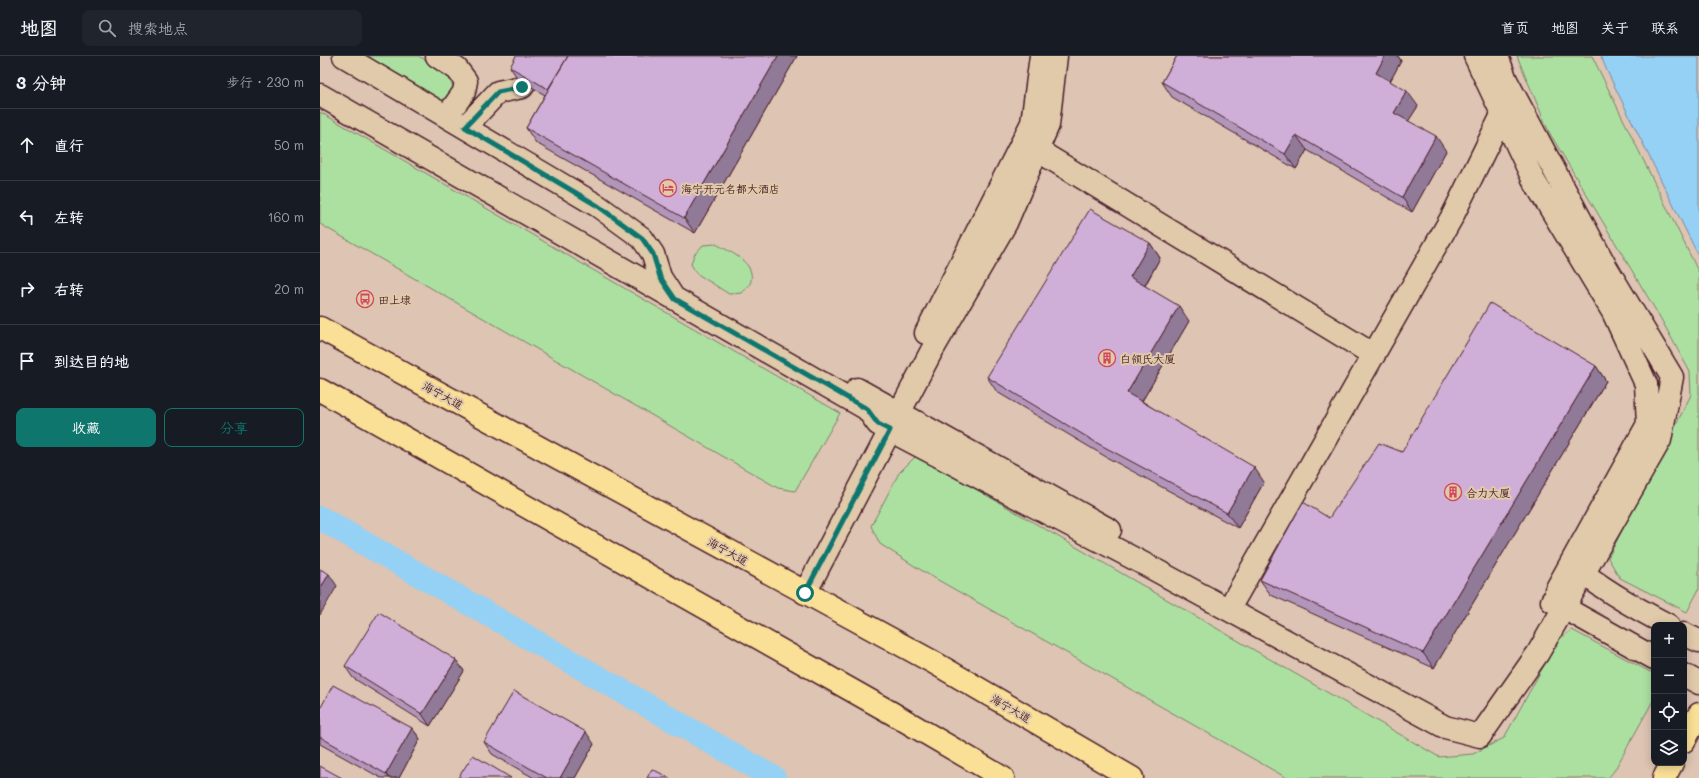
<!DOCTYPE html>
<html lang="zh">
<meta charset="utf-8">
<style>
:root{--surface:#171b24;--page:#20242c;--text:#f1f3f6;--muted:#9ea1a6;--line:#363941;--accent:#0f766e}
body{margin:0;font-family:Mali,"LXGW WenKai TC",sans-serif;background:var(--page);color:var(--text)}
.controls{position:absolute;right:12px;bottom:12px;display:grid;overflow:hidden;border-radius:8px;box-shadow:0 2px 10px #0003}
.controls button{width:36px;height:36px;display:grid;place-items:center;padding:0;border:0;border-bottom:1px solid var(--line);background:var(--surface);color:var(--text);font:20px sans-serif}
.stop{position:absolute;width:12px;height:12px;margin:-9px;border:3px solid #0f766e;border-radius:50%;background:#fff}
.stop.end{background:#0f766e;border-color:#fff;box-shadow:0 1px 4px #0008}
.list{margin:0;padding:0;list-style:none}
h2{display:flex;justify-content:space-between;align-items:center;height:52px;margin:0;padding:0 16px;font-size:17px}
h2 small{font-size:13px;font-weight:400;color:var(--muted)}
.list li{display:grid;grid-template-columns:26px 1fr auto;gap:12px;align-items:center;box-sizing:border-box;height:72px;padding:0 16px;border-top:1px solid var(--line)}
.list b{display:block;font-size:15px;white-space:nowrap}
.list em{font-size:13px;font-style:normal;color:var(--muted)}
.actions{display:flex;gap:8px;padding:12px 16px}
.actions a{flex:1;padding:9px 0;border:1px solid var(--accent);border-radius:8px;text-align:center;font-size:14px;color:var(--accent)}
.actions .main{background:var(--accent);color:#fff}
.icon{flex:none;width:22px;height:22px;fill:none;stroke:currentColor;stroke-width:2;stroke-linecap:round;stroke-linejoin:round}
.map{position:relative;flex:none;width:1379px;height:722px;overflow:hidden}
header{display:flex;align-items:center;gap:24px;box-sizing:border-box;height:56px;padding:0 20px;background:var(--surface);border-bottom:1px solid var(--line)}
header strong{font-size:19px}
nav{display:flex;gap:22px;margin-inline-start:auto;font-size:14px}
.search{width:280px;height:36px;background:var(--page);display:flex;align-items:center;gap:10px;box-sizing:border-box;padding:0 14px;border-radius:8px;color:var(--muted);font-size:15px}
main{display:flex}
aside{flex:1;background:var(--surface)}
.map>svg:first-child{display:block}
.green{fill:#ace0a1;stroke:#7b8066}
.water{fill:#94d1f5;stroke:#768aa4}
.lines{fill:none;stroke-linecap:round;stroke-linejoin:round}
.canal{stroke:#94d1f5;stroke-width:24}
.minor-casing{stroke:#4a1f2b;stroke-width:25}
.major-casing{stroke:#4a1f2b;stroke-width:25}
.highway-casing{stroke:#4a1f2b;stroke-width:25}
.minor{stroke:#e1caaa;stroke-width:22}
.major{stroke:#fadf96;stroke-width:22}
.highway{stroke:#fadf96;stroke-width:22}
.wall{fill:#b296ba;stroke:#4a1f2b}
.shaded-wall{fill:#917a97;stroke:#4a1f2b}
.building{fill:#cfaed8;stroke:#4a1f2b}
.route{stroke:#0f766e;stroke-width:5}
.labels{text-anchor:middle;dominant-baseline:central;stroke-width:4;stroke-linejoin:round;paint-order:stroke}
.poi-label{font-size:11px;fill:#4a1f2b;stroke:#e1caaa;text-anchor:start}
.street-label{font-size:11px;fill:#4a1f2b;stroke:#e1caaa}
</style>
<header>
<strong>地图</strong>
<div class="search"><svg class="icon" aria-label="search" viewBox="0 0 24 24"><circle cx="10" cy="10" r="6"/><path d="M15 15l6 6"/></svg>搜索地点</div>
<nav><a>首页</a><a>地图</a><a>关于</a><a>联系</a></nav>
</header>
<main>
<aside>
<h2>3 分钟<small>步行 · 230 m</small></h2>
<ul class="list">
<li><svg class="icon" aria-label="ahead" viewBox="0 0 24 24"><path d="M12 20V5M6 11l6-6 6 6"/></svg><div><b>直行</b></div><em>50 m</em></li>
<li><svg class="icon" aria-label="left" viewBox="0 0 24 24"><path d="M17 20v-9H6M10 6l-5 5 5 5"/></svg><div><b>左转</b></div><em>160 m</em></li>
<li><svg class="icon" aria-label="right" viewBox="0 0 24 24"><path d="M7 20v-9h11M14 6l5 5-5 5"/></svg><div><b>右转</b></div><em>20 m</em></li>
<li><svg class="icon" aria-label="arrive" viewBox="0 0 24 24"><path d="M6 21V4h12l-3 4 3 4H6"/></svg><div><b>到达目的地</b></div></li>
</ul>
<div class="actions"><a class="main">收藏</a><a>分享</a></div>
</aside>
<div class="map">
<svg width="1379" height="722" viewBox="0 0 1379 722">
<rect width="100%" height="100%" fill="#ddc4b3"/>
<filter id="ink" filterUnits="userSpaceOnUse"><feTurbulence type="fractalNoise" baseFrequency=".025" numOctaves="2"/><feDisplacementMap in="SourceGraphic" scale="8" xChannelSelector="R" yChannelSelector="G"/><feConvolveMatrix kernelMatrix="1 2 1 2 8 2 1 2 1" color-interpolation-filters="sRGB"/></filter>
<g filter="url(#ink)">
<!-- green -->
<path class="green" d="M42 0H98L110 6 128 20 133 31 128 44 117 45Z
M1197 0H1272L1379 217V533L1367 556 1300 522 1288 502 1371 339 1370 316 1341 263 1229 76Z
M0 56 520 357 475 435 458 432 0 168Z
M396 188C410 196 438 207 430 228 428 231 424 235 422 237L409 238 376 217 371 208 374 199 383 189Z
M597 399 1119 701 1153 698 1184 682 1238 584 1252 574 1334 618V643L1294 715 1288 722H967L604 516 560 488 551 470 579 417Z"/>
<!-- water -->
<path class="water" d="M1281 0H1379V201L1287 15Z"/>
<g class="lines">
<!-- canal -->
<path class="canal" d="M0 462 454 722"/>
<!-- minor casing -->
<g class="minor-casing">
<path id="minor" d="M24 0 278 150 322 182 333 198 340 221 353 241
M117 0 137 13 146 25 144 36 127 60
M1155 0 1214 125 1293 256 1326 328 1328 368 1236 534
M0 39 547 353 558 368 828 510 1125 671 1160 680 1218 597 1340 384 1352 321 1286 211 1186 24 1177 0
M145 71 178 36 202 31 225 0
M717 94 1054 299
M606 277 712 67 721 0
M537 333 790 474
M1253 509C1281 533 1315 552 1348 569
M485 537 610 298 686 167 728 69 736 0
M915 542 1132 161 1182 59
M1232 545 1334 602
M1364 578 1379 585
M1364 619 1379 627"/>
</g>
<!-- major casing -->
<g class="major-casing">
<path id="major" d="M1364 685 1379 658
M1344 722 1352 707"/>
</g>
<!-- highway casing -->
<g class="highway-casing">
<path id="highway" d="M0 272 613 606 812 722
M0 334 570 656 683 722"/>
</g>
<!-- minor -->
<use href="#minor" class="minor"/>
<!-- major -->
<use href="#major" class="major"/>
<!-- highway -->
<use href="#highway" class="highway"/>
</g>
<!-- wall -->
<path class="wall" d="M477 0 375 177 216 87 206 72 225 39 198 23 190 11Z
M857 0H1078L1081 5 1070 25 1098 50 1088 65 1126 95 1092 156 987 94 976 113 852 41 842 26Z
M830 187 840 202 825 230 869 265 822 345 944 426 918 472 788 402 677 336 667 321Z
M1276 310 1286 325 1114 612 951 539 940 524 1082 396Z
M136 604 144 615 110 670 33 622 25 610Z
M0 653 92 672 100 683 79 722H61L0 688Z
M164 686 274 688 255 722H214L172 698Z"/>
<!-- shaded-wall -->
<path class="shaded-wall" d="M458 0H477L375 177 364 162Z
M1065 0H1078L1081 5 1067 31 1056 17Z
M1087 35 1098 50 1084 72 1074 57Z
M976 79 987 94 976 113 965 98Z
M1116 80 1126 95 1092 156 1082 141Z
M830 187 840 202 821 236 810 221Z
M859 250 869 265 818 352 807 337Z
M1276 310 1286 325 1114 612 1103 597Z
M934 411 944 426 918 472 907 457Z
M9 518 17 530 0 559V533Z
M136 604 144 615 110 670 102 658Z
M92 672 100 683 79 722H69L66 718Z
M266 676 274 688 255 722H240Z"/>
<!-- building -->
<path class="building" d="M196 0H248L228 33 190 11Z
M248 0H458L364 162 206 72Z
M857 0H1065L1056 17 1087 35 1074 57 1116 80 1082 141 976 79 965 98 842 26Z
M770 153 830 187 810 221 859 250 807 337 934 411 907 457 777 387 667 321Z
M1170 247 1276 310 1103 597 940 524 983 446 1009 462 1059 387 1082 396Z
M0 513 9 518 0 533Z
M59 556 136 604 102 658 25 610Z
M13 629 92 672 66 718 0 681V653Z
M194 635 266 676 240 722H227L164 686Z
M153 699 191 722H138Z
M0 710 22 722H0Z
M332 713 350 722H327Z"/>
</g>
<g class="lines" filter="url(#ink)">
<!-- route -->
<path class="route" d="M202 31 178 36 145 71 278 150 322 182 333 198 340 221 355 243 547 353 558 368 570 374 485 537"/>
</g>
<!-- icons -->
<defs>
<g id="hotel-ring" transform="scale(0.9)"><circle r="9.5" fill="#e1caaa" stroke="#d1495b" stroke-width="1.5"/><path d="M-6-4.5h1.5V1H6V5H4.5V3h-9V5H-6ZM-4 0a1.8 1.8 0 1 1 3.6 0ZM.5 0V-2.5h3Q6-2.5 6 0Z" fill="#d1495b"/></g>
<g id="bus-ring" transform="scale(0.9)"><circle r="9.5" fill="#e1caaa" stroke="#d1495b" stroke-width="1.5"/><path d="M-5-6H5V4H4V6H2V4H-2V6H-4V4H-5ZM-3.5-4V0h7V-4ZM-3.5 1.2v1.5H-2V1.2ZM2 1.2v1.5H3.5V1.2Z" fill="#d1495b"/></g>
<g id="building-ring" transform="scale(0.9)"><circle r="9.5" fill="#e1caaa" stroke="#d1495b" stroke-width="1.5"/><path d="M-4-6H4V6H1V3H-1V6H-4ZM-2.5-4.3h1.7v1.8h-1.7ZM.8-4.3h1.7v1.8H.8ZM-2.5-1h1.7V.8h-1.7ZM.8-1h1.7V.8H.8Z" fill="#d1495b"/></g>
</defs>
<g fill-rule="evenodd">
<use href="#hotel-ring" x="348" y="132"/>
<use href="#bus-ring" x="45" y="243"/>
<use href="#building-ring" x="787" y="302"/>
<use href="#building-ring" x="1133" y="436"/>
</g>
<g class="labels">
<!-- poi labels -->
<g class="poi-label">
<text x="361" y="132">海宁开元名都大酒店</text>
<text x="58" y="243">田上埭</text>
<text x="800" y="302">白领氏大厦</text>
<text x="1146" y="436">合力大厦</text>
</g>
<!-- street labels -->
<g class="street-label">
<text transform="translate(123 339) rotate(29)">海宁大道</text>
<text transform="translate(408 495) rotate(29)">海宁大道</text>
<text transform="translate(691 652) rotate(30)">海宁大道</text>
</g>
</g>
</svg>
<div class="controls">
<button>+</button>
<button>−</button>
<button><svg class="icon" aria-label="locate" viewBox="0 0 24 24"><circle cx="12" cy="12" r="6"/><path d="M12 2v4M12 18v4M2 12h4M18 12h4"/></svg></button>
<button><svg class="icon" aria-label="layers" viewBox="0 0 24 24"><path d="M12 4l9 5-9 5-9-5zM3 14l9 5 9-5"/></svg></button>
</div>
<div class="stop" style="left:485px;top:537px"></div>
<div class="stop end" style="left:202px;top:31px"></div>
</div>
</main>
